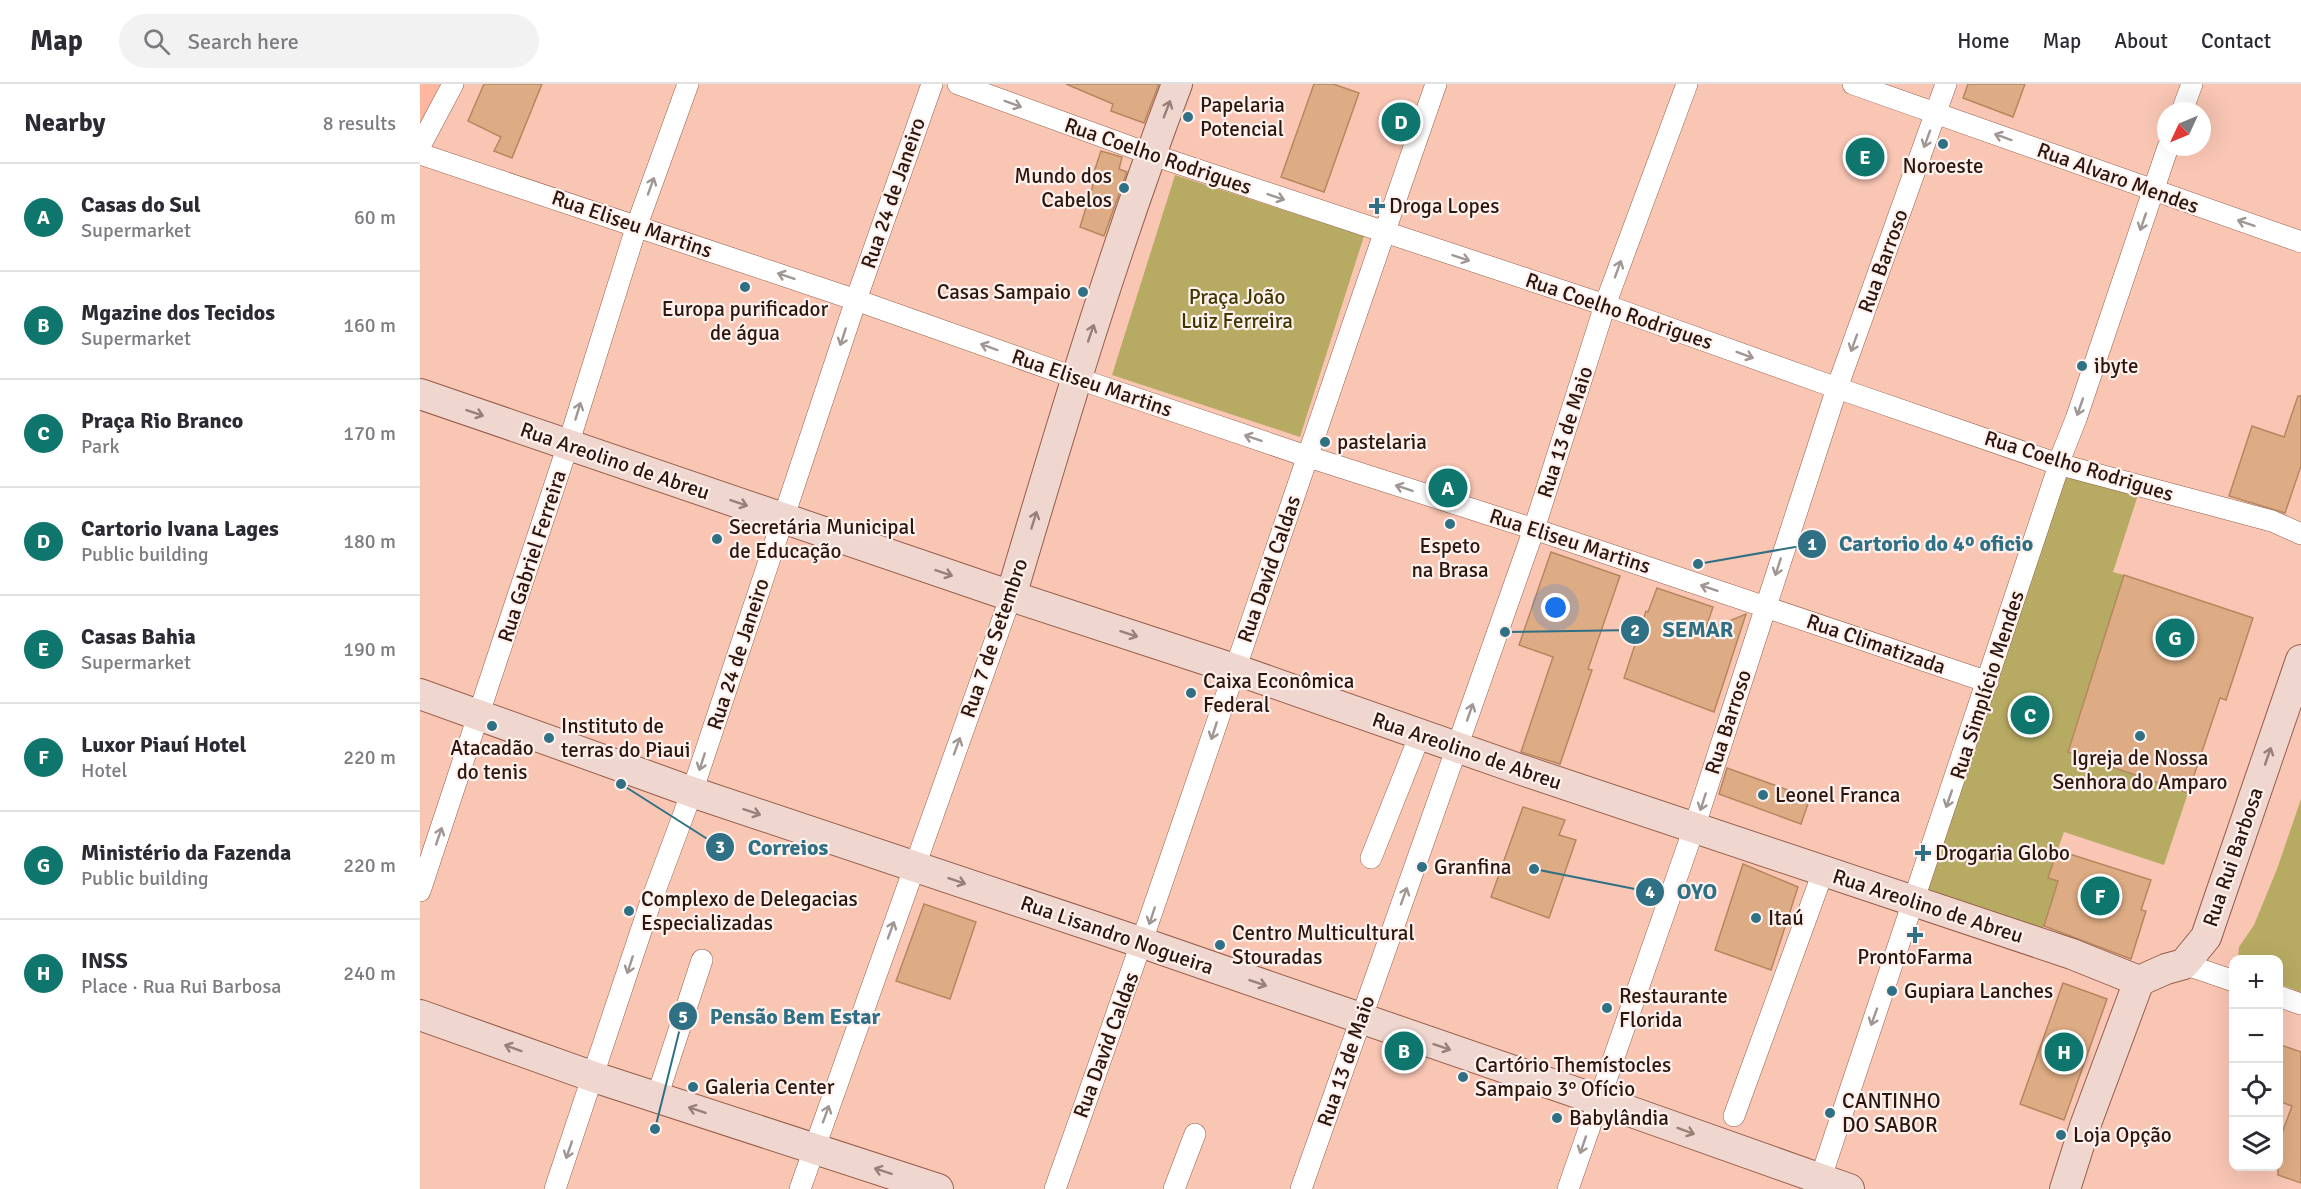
<!DOCTYPE html>
<meta charset="utf-8">
<style>
:root{--surface:#fff;--page:#f2f2f3;--text:#2b2b33;--muted:#7c7c81;--line:#e1e1e2;--accent:#0f766e}
body{margin:0;font-family:Signika,sans-serif;background:var(--page);color:var(--text)}
.controls{position:absolute;right:18px;bottom:18px;display:grid;overflow:hidden;border-radius:12px;box-shadow:0 6px 24px #0002}
.controls button{width:54px;height:54px;display:grid;place-items:center;padding:0;border:0;border-bottom:2px solid var(--line);background:var(--surface);color:var(--text);font:30px sans-serif}
.compass{position:absolute;left:1737px;top:18px;width:54px;height:54px;border-radius:50%;background:var(--surface);box-shadow:0 6px 24px #0002;rotate:226deg}
.you{position:absolute;left:1136px;top:524px;width:21px;height:21px;margin:-15px;border:4px solid #fff;border-radius:50%;background:#1a73e8;box-shadow:0 0 0 9px #1a73e833}
.badge{display:grid;place-items:center;width:39px;height:39px;border-radius:50%;background:var(--accent);color:#fff;font-size:20px;font-weight:700}
.pin{position:absolute;translate:-50% -50%;border:3px solid #fff;box-shadow:0 2px 6px #0006}
.list{margin:0;padding:0;list-style:none}
h2{display:flex;justify-content:space-between;align-items:center;height:78px;margin:0;padding:0 24px;font-size:26px}
h2 small{font-size:20px;font-weight:400;color:var(--muted)}
.list li{display:grid;grid-template-columns:39px 1fr auto;gap:18px;align-items:center;box-sizing:border-box;height:108px;padding:0 24px;border-top:2px solid var(--line)}
.list b{display:block;font-size:22px;white-space:nowrap}
.list p{margin:0;font-size:20px;white-space:nowrap;color:var(--muted)}
.list em{font-size:20px;font-style:normal;color:var(--muted)}
.icon{flex:none;width:33px;height:33px;fill:none;stroke:currentColor;stroke-width:2;stroke-linecap:round;stroke-linejoin:round}
.map{position:relative;flex:none;width:1881px;height:1105px;overflow:hidden}
header{display:flex;align-items:center;gap:36px;box-sizing:border-box;height:84px;padding:0 30px;background:var(--surface);border-bottom:2px solid var(--line)}
header strong{font-size:28px}
nav{display:flex;gap:33px;margin-inline-start:auto;font-size:21px}
.search{width:420px;height:54px;background:var(--page);display:flex;align-items:center;gap:15px;box-sizing:border-box;padding:0 21px;border-radius:33px;color:var(--muted);font-size:22px}
main{display:flex}
aside{flex:1;background:var(--surface)}
.map>svg:first-child{display:block}
.built{fill:#ffb89f}
.green{fill:#b7ab63}
.building{fill:#deac84;stroke:#b6875f;stroke-width:1.5}
.lines{fill:none;stroke-linecap:round;stroke-linejoin:round}
.street-casing{stroke:#955d49;stroke-width:22}
.secondary-casing{stroke:#955d49;stroke-width:32}
.street{stroke:#fff;stroke-width:21}
.secondary{stroke:#efd6ce;stroke-width:30}
.oneway{stroke:#a09693}
.oneway2{stroke:#988078}
.poi-dot{fill:#2f7084;stroke:#fff1ed;stroke-width:2}
.labels{text-anchor:middle;dominant-baseline:central;stroke-width:4.5;stroke-linejoin:round;paint-order:stroke}
.poi-label{font-size:21px;fill:#2d160e;stroke:#fff1ed;text-anchor:start}
.street-label{font-size:21px;fill:#2d160e;stroke:#fff1ed}
.park-label{font-size:21px;fill:#3e3702;stroke:#fff1ed}
.leader{fill:none;stroke:#2f7084;stroke-width:2}
.callout-dot{fill:#2f7084;stroke:#fff1ed;stroke-width:2}
.mark-label{font-size:18px;text-anchor:middle;font-weight:bold;fill:#fff}
.callout-label{font-size:22px;text-anchor:middle;font-weight:bold;fill:#2f7084;stroke:#fff1ed;stroke-width:4.5;stroke-linejoin:round;paint-order:stroke}
</style>
<header>
<strong>Map</strong>
<div class="search"><svg class="icon" aria-label="search" viewBox="0 0 24 24"><circle cx="10" cy="10" r="6"/><path d="M15 15l6 6"/></svg>Search here</div>
<nav><a>Home</a><a>Map</a><a>About</a><a>Contact</a></nav>
</header>
<main>
<aside>
<h2>Nearby<small>8 results</small></h2>
<ul class="list">
<li><span class="badge">A</span><div><b>Casas do Sul</b><p>Supermarket</p></div><em>60 m</em></li>
<li><span class="badge">B</span><div><b>Mgazine dos Tecidos</b><p>Supermarket</p></div><em>160 m</em></li>
<li><span class="badge">C</span><div><b>Praça Rio Branco</b><p>Park</p></div><em>170 m</em></li>
<li><span class="badge">D</span><div><b>Cartorio Ivana Lages</b><p>Public building</p></div><em>180 m</em></li>
<li><span class="badge">E</span><div><b>Casas Bahia</b><p>Supermarket</p></div><em>190 m</em></li>
<li><span class="badge">F</span><div><b>Luxor Piauí Hotel</b><p>Hotel</p></div><em>220 m</em></li>
<li><span class="badge">G</span><div><b>Ministério da Fazenda</b><p>Public building</p></div><em>220 m</em></li>
<li><span class="badge">H</span><div><b>INSS</b><p>Place · Rua Rui Barbosa</p></div><em>240 m</em></li>
</ul>
</aside>
<div class="map">
<svg width="1881" height="1105" viewBox="0 0 1881 1105">
<rect width="100%" height="100%" fill="#fac6b4"/>
<!-- built -->
<path class="built" d="M0 0H20L0 44Z"/>
<!-- green -->
<path class="green" d="M755 91 944 152 880 353 692 291Z
M1639 387 1719 408 1693 488 1704 491 1648 667 1768 709 1744 781 1644 748 1628 793 1638 797 1620 854 1499 814Z
M1881 715V908L1859 900 1858 876 1818 875 1819 863 1834 841 1857 785Z"/>
<!-- building -->
<path class="building" d="M64 0H122L92 74 74 67 81 53 48 37Z
M646 0H739L724 39 691 27 693 20Z
M894 0H913L939 9 904 108 861 93Z
M1548 0H1605L1593 33 1543 14Z
M681 67 702 73 699 85 707 88 684 152 660 143 673 101 670 100Z
M1878 312H1881V382L1865 429 1809 412 1832 342 1864 353Z
M1131 468 1200 492 1168 585 1172 586 1140 680 1101 668 1133 573 1099 561Z
M1704 491 1833 534 1806 616 1800 614 1768 709 1648 668Z
M1237 504 1293 523 1285 547 1326 530 1294 628 1204 594 1226 527 1228 528Z
M1307 684 1390 714 1381 740 1299 710Z
M1103 723 1145 736 1139 751 1156 756 1129 834 1071 813Z
M1637 766 1731 796 1721 826 1726 827 1711 875 1624 842 1638 797 1628 794Z
M1323 780 1378 803 1351 886 1295 866Z
M504 820 556 838 530 915 476 897Z
M1643 899 1687 915 1644 1036 1600 1020Z
M1858 960 1881 968V1099L1858 1091V1060L1872 1022 1858 1017Z"/>
<g class="lines">
<!-- street casing -->
<g class="street-casing">
<path id="street" d="M538 0 730 70 1185 221 1417 304 1638 380 1852 437 1881 450
M1433 0 1881 158
M1762 27 1772 0
M0 62 33 0
M0 70 436 216 656 294 889 373 1114 445 1568 598
M951 774 1000 651
M0 807 148 361 217 141 268 0
M1764 880 1814 897
M1858 912 1881 920
M237 1013 282 876
M1314 1032 1403 788
M135 1105 229 823 272 708 436 216 512 0
M380 1105 591 512
M635 1105C766 738 887 368 1016 0
M754 1105 775 1050
M881 1105 1114 445 1185 221 1267 0
M1148 1105 1274 744 1417 304 1526 0
M1397 1105 1637 387 1638 380 1656 335 1748 63"/>
</g>
<!-- secondary casing -->
<g class="secondary-casing">
<path id="secondary" d="M0 310 591 512 814 585 1102 686 1652 870 1719 897
M591 512C642 340 693 168 757 0
M0 610 272 708 723 859 1178 1016 1429 1105
M0 931 174 993 518 1105
M1645 1105 1665 1042 1719 897 1746 885 1764 880 1786 853 1881 576"/>
</g>
<!-- street -->
<use href="#street" class="street"/>
<!-- secondary -->
<use href="#secondary" class="secondary"/>
</g>
<!-- one-way arrows -->
<defs><path id="oneway-shaft" d="M-6 0H5M1.5-3L5.5 0L1.5 3" fill="none" stroke-width="1.6" stroke-linecap="round" stroke-linejoin="round" transform="scale(1.5)"/></defs>
<g class="oneway">
<use href="#oneway-shaft" transform="translate(593 20) rotate(20)"/>
<use href="#oneway-shaft" transform="translate(1583 53) rotate(-160)"/>
<use href="#oneway-shaft" transform="translate(1507 55) rotate(110)"/>
<use href="#oneway-shaft" transform="translate(231 102) rotate(-70)"/>
<use href="#oneway-shaft" transform="translate(856 113) rotate(19)"/>
<use href="#oneway-shaft" transform="translate(1723 138) rotate(109)"/>
<use href="#oneway-shaft" transform="translate(1826 139) rotate(-161)"/>
<use href="#oneway-shaft" transform="translate(1041 174) rotate(18)"/>
<use href="#oneway-shaft" transform="translate(1198 185) rotate(-70)"/>
<use href="#oneway-shaft" transform="translate(366 192) rotate(-161)"/>
<use href="#oneway-shaft" transform="translate(423 253) rotate(108)"/>
<use href="#oneway-shaft" transform="translate(1434 259) rotate(110)"/>
<use href="#oneway-shaft" transform="translate(569 263) rotate(-160)"/>
<use href="#oneway-shaft" transform="translate(1325 271) rotate(20)"/>
<use href="#oneway-shaft" transform="translate(1660 323) rotate(109)"/>
<use href="#oneway-shaft" transform="translate(158 327) rotate(-73)"/>
<use href="#oneway-shaft" transform="translate(833 354) rotate(-161)"/>
<use href="#oneway-shaft" transform="translate(984 404) rotate(-162)"/>
<use href="#oneway-shaft" transform="translate(1358 483) rotate(108)"/>
<use href="#oneway-shaft" transform="translate(1289 504) rotate(-161)"/>
<use href="#oneway-shaft" transform="translate(1050 628) rotate(-71)"/>
<use href="#oneway-shaft" transform="translate(794 647) rotate(108)"/>
<use href="#oneway-shaft" transform="translate(537 662) rotate(-70)"/>
<use href="#oneway-shaft" transform="translate(282 678) rotate(108)"/>
<use href="#oneway-shaft" transform="translate(1529 715) rotate(109)"/>
<use href="#oneway-shaft" transform="translate(1283 718) rotate(108)"/>
<use href="#oneway-shaft" transform="translate(19 752) rotate(-71)"/>
<use href="#oneway-shaft" transform="translate(984 812) rotate(-70)"/>
<use href="#oneway-shaft" transform="translate(732 832) rotate(108)"/>
<use href="#oneway-shaft" transform="translate(471 846) rotate(-70)"/>
<use href="#oneway-shaft" transform="translate(210 881) rotate(108)"/>
<use href="#oneway-shaft" transform="translate(1454 933) rotate(110)"/>
<use href="#oneway-shaft" transform="translate(406 1030) rotate(-70)"/>
<use href="#oneway-shaft" transform="translate(1163 1061) rotate(109)"/>
<use href="#oneway-shaft" transform="translate(149 1066) rotate(109)"/>
</g>
<g class="oneway2">
<use href="#oneway-shaft" transform="translate(747 25) rotate(-69)"/>
<use href="#oneway-shaft" transform="translate(671 249) rotate(-71)"/>
<use href="#oneway-shaft" transform="translate(55 329) rotate(19)"/>
<use href="#oneway-shaft" transform="translate(319 419) rotate(19)"/>
<use href="#oneway-shaft" transform="translate(614 436) rotate(-73)"/>
<use href="#oneway-shaft" transform="translate(524 489) rotate(19)"/>
<use href="#oneway-shaft" transform="translate(709 550) rotate(18)"/>
<use href="#oneway-shaft" transform="translate(1848 672) rotate(-71)"/>
<use href="#oneway-shaft" transform="translate(332 728) rotate(19)"/>
<use href="#oneway-shaft" transform="translate(537 797) rotate(19)"/>
<use href="#oneway-shaft" transform="translate(838 899) rotate(19)"/>
<use href="#oneway-shaft" transform="translate(1022 963) rotate(19)"/>
<use href="#oneway-shaft" transform="translate(93 964) rotate(-160)"/>
<use href="#oneway-shaft" transform="translate(277 1026) rotate(-162)"/>
<use href="#oneway-shaft" transform="translate(1266 1047) rotate(20)"/>
<use href="#oneway-shaft" transform="translate(463 1087) rotate(-162)"/>
</g>
<!-- markers -->
<g class="poi-dot">
<circle cx="768" cy="33" r="6"/>
<circle cx="1523" cy="60" r="6"/>
<circle cx="704" cy="104" r="6"/>
<path d="M954 113h6v6h6v6h-6v6h-6v-6h-6v-6h6z"/>
<circle cx="325" cy="203" r="6"/>
<circle cx="663" cy="208" r="6"/>
<circle cx="1662" cy="282" r="6"/>
<circle cx="905" cy="358" r="6"/>
<circle cx="1030" cy="440" r="6"/>
<circle cx="297" cy="455" r="6"/>
<circle cx="771" cy="609" r="6"/>
<circle cx="72" cy="642" r="6"/>
<circle cx="1720" cy="652" r="6"/>
<circle cx="129" cy="654" r="6"/>
<circle cx="1343" cy="711" r="6"/>
<path d="M1500 760h6v6h6v6h-6v6h-6v-6h-6v-6h6z"/>
<circle cx="1002" cy="783" r="6"/>
<circle cx="209" cy="827" r="6"/>
<circle cx="1336" cy="834" r="6"/>
<path d="M1492 842h6v6h6v6h-6v6h-6v-6h-6v-6h6z"/>
<circle cx="800" cy="861" r="6"/>
<circle cx="1472" cy="907" r="6"/>
<circle cx="1187" cy="924" r="6"/>
<circle cx="1043" cy="993" r="6"/>
<circle cx="273" cy="1003" r="6"/>
<circle cx="1410" cy="1029" r="6"/>
<circle cx="1137" cy="1034" r="6"/>
<circle cx="1641" cy="1051" r="6"/>
</g>
<g class="labels">
<!-- poi labels -->
<g class="poi-label">
<text x="780" y="21">Papelaria<tspan x="780" dy="24">Potencial</tspan></text>
<text x="1523" y="82" text-anchor="middle">Noroeste</text>
<text x="692" y="92" text-anchor="end">Mundo dos<tspan x="692" dy="24">Cabelos</tspan></text>
<text x="969" y="122">Droga Lopes</text>
<text x="651" y="208" text-anchor="end">Casas Sampaio</text>
<text x="325" y="225" text-anchor="middle">Europa purificador<tspan x="325" dy="24">de água</tspan></text>
<text x="1674" y="282">ibyte</text>
<text x="917" y="358">pastelaria</text>
<text x="309" y="443">Secretária Municipal<tspan x="309" dy="24">de Educação</tspan></text>
<text x="1030" y="462" text-anchor="middle">Espeto<tspan x="1030" dy="24">na Brasa</tspan></text>
<text x="783" y="597">Caixa Econômica<tspan x="783" dy="24">Federal</tspan></text>
<text x="141" y="642">Instituto de<tspan x="141" dy="24">terras do Piaui</tspan></text>
<text x="72" y="664" text-anchor="middle">Atacadão<tspan x="72" dy="24">do tenis</tspan></text>
<text x="1720" y="674" text-anchor="middle">Igreja de Nossa<tspan x="1720" dy="24">Senhora do Amparo</tspan></text>
<text x="1355" y="711">Leonel Franca</text>
<text x="1515" y="769">Drogaria Globo</text>
<text x="1014" y="783">Granfina</text>
<text x="221" y="815">Complexo de Delegacias<tspan x="221" dy="24">Especializadas</tspan></text>
<text x="1348" y="834">Itaú</text>
<text x="812" y="849">Centro Multicultural<tspan x="812" dy="24">Stouradas</tspan></text>
<text x="1495" y="873" text-anchor="middle">ProntoFarma</text>
<text x="1484" y="907">Gupiara Lanches</text>
<text x="1199" y="912">Restaurante<tspan x="1199" dy="24">Florida</tspan></text>
<text x="1055" y="981">Cartório Themístocles<tspan x="1055" dy="24">Sampaio 3° Ofício</tspan></text>
<text x="285" y="1003">Galeria Center</text>
<text x="1422" y="1017">CANTINHO<tspan x="1422" dy="24">DO SABOR</tspan></text>
<text x="1149" y="1034">Babylândia</text>
<text x="1653" y="1051">Loja Opção</text>
</g>
<!-- street labels -->
<g class="street-label">
<text transform="translate(738 72) rotate(19)">Rua Coelho Rodrigues</text>
<text transform="translate(1698 94) rotate(20)">Rua Alvaro Mendes</text>
<text transform="translate(473 109) rotate(-71)">Rua 24 de Janeiro</text>
<text transform="translate(212 140) rotate(19)">Rua Eliseu Martins</text>
<text transform="translate(1463 177) rotate(-70)">Rua Barroso</text>
<text transform="translate(1199 227) rotate(19)">Rua Coelho Rodrigues</text>
<text transform="translate(672 299) rotate(19)">Rua Eliseu Martins</text>
<text transform="translate(1145 348) rotate(-72)">Rua 13 de Maio</text>
<text transform="translate(195 377) rotate(19)">Rua Areolino de Abreu</text>
<text transform="translate(1659 382) rotate(17)">Rua Coelho Rodrigues</text>
<text transform="translate(1150 457) rotate(18)">Rua Eliseu Martins</text>
<text transform="translate(112 472) rotate(-72)">Rua Gabriel Ferreira</text>
<text transform="translate(849 485) rotate(-71)">Rua David Caldas</text>
<text transform="translate(574 554) rotate(-71)">Rua 7 de Setembro</text>
<text transform="translate(1456 560) rotate(19)">Rua Climatizada</text>
<text transform="translate(318 570) rotate(-72)">Rua 24 de Janeiro</text>
<text transform="translate(1567 601) rotate(-72)">Rua Simplício Mendes</text>
<text transform="translate(1308 638) rotate(-72)">Rua Barroso</text>
<text transform="translate(1047 667) rotate(19)">Rua Areolino de Abreu</text>
<text transform="translate(1813 773) rotate(-71)">Rua Rui Barbosa</text>
<text transform="translate(1508 822) rotate(18)">Rua Areolino de Abreu</text>
<text transform="translate(697 851) rotate(19)">Rua Lisandro Nogueira</text>
<text transform="translate(686 961) rotate(-70)">Rua David Caldas</text>
<text transform="translate(926 977) rotate(-71)">Rua 13 de Maio</text>
</g>
<!-- park labels -->
<g class="park-label">
<text x="817" y="213">Praça João<tspan x="817" dy="24">Luiz Ferreira</tspan></text>
</g>
</g>
<!-- callouts -->
<path class="leader" d="M1278 480L1392 460M1085 548L1215 546M201 700L300 763M1114 785L1230 808M235 1045L263 932"/>
<g class="callout-dot">
<circle cx="1278" cy="480" r="6"/>
<circle cx="1085" cy="548" r="6"/>
<circle cx="201" cy="700" r="6"/>
<circle cx="1114" cy="785" r="6"/>
<circle cx="235" cy="1045" r="6"/>
<circle cx="1392" cy="460" r="15"/>
<circle cx="1215" cy="546" r="15"/>
<circle cx="300" cy="763" r="15"/>
<circle cx="1230" cy="808" r="15"/>
<circle cx="263" cy="932" r="15"/>
</g>
<g class="mark-label">
<text x="1392" y="466">1</text>
<text x="1215" y="552">2</text>
<text x="300" y="769">3</text>
<text x="1230" y="814">4</text>
<text x="263" y="939">5</text>
</g>
<g class="callout-label">
<text x="1516" y="467">Cartorio do 4º oficio</text>
<text x="1278" y="553">SEMAR</text>
<text x="368" y="771">Correios</text>
<text x="1277" y="815">OYO</text>
<text x="375" y="940">Pensão Bem Estar</text>
</g>
</svg>
<div class="controls">
<button>+</button>
<button>−</button>
<button><svg class="icon" aria-label="locate" viewBox="0 0 24 24"><circle cx="12" cy="12" r="6"/><path d="M12 2v4M12 18v4M2 12h4M18 12h4"/></svg></button>
<button><svg class="icon" aria-label="layers" viewBox="0 0 24 24"><path d="M12 4l9 5-9 5-9-5zM3 14l9 5 9-5"/></svg></button>
</div>
<svg class="compass" viewBox="-18 -18 36 36"><path d="M0-13l5 13h-10z" fill="#e53935"/><path d="M0 13l5-13h-10z" fill="#7c7c81"/></svg>
<div class="you"></div>
<div class="pin badge" style="left:1028px;top:404px">A</div>
<div class="pin badge" style="left:984px;top:967px">B</div>
<div class="pin badge" style="left:1610px;top:631px">C</div>
<div class="pin badge" style="left:981px;top:38px">D</div>
<div class="pin badge" style="left:1445px;top:73px">E</div>
<div class="pin badge" style="left:1680px;top:812px">F</div>
<div class="pin badge" style="left:1755px;top:554px">G</div>
<div class="pin badge" style="left:1644px;top:968px">H</div>
</div>
</main>
